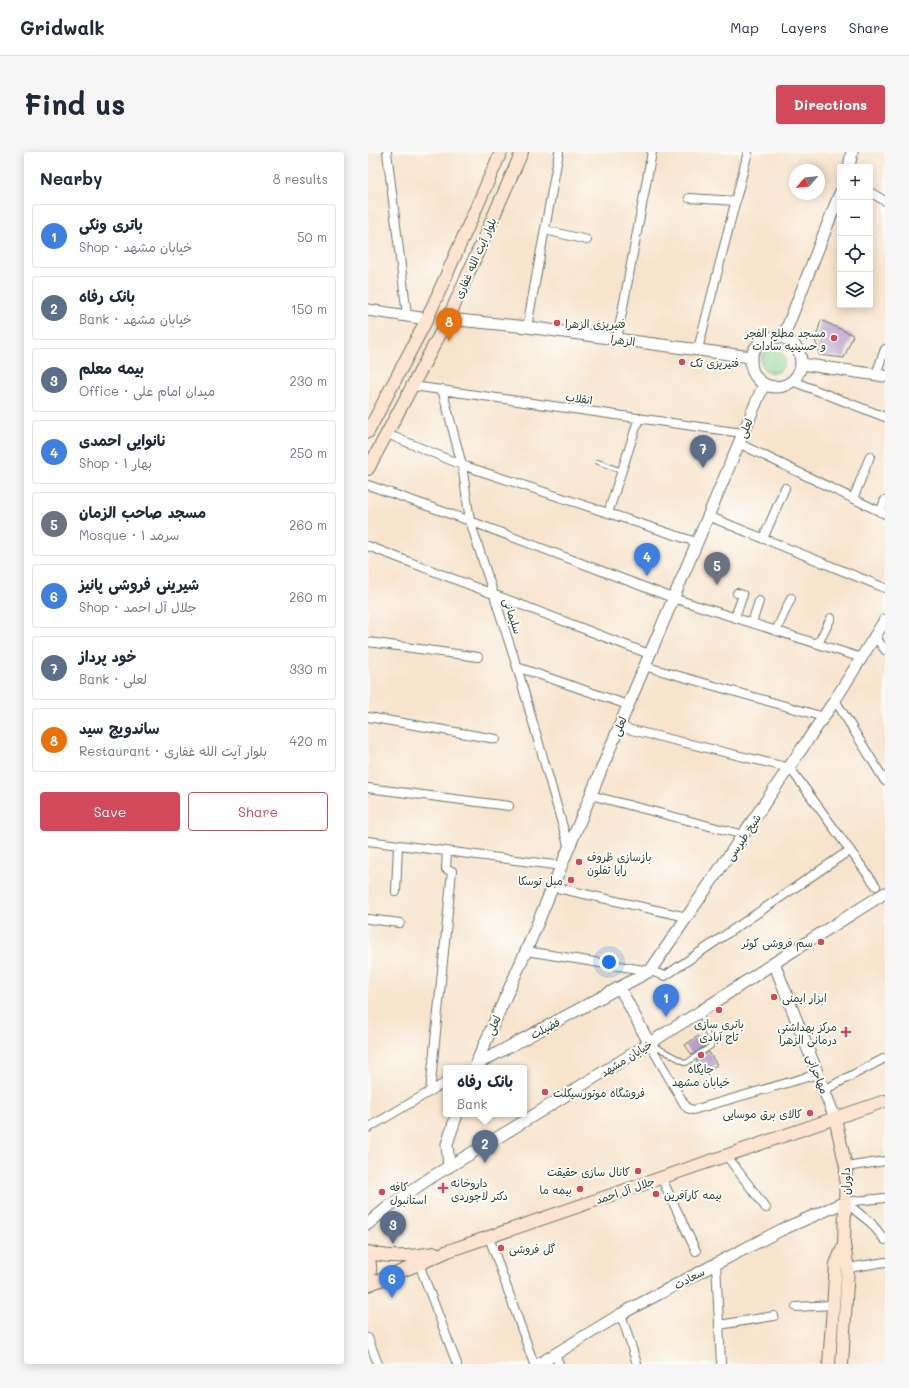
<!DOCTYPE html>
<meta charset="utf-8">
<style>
:root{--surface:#fff;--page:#f6f6f7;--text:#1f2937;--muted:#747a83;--line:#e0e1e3;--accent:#d1495b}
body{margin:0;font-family:Mali,"Playpen Sans Arabic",sans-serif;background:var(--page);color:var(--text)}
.controls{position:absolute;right:12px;top:12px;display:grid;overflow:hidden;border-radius:4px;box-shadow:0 2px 10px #0003}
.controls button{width:36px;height:36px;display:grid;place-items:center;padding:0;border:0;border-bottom:1px solid var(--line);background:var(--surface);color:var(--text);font:20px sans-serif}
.compass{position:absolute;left:421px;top:12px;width:36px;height:36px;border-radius:50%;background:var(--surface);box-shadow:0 2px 10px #0003;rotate:242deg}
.you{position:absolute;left:241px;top:810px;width:14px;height:14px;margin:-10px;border:3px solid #fff;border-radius:50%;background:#1a73e8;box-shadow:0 0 0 6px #1a73e833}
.badge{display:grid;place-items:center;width:26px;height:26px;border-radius:50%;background:var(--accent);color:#fff;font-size:13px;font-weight:700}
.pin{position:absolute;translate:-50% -33px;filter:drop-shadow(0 1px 2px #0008)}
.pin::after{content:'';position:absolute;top:21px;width:14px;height:12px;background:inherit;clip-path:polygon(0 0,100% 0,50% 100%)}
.popup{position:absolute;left:75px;top:913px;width:84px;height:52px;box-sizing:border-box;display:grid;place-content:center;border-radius:4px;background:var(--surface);filter:drop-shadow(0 1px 3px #0005);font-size:13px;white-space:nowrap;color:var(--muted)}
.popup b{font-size:15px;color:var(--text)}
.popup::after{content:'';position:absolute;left:50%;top:100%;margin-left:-8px;border:8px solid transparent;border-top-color:var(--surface)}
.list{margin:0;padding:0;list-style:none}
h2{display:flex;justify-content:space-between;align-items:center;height:52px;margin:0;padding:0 16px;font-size:17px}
h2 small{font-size:13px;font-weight:400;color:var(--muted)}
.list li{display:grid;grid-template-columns:26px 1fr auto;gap:12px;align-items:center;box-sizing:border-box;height:64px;margin:0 8px 8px;padding:0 8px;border:1px solid var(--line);border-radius:4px}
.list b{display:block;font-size:15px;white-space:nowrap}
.list p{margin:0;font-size:13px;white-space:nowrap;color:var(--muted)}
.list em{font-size:13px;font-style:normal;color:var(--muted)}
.actions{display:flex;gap:8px;padding:12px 16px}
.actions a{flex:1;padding:9px 0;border:1px solid var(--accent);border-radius:4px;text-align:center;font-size:14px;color:var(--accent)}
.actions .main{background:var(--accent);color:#fff}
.icon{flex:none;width:22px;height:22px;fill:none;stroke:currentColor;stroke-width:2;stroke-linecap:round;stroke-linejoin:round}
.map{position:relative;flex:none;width:517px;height:1212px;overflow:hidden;border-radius:4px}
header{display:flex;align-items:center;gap:24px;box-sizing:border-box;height:56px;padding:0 20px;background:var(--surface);border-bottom:1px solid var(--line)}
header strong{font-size:19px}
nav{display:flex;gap:22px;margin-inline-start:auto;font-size:14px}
.intro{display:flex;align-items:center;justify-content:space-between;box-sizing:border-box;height:96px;padding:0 24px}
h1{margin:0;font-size:28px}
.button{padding:10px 18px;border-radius:4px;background:var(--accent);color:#fff;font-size:14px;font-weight:700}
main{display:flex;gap:24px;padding:0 24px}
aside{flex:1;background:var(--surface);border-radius:4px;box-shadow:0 2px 10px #0003}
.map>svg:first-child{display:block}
.green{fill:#86cf8c;stroke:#528660}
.building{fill:#b5a0ca}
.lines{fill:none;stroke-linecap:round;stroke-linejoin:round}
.service-casing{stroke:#6b776a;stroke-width:6}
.minor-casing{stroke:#6b776a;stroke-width:10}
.tertiary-casing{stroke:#6b776a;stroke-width:13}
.secondary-casing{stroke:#6b776a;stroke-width:14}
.service{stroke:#fff;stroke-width:4}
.minor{stroke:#fff;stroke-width:8}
.tertiary{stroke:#fff;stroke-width:11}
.secondary{stroke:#fde4d0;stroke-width:12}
.poi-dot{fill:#d1495b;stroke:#fdfcf7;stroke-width:1.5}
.labels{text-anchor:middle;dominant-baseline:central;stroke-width:4;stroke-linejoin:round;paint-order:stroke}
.street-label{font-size:11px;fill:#1f3d34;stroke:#fdfcf7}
.poi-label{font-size:11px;fill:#1f3d34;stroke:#fdfcf7;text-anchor:start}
</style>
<header>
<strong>Gridwalk</strong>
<nav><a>Map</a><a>Layers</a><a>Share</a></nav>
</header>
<div class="intro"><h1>Find us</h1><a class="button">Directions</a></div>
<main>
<aside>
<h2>Nearby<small>8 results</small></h2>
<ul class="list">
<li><span class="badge" style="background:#3f7fe0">1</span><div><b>باتری ونکی</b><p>Shop · خیابان مشهد</p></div><em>50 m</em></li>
<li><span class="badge" style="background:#5c6f8a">2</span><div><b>بانک رفاه</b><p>Bank · خیابان مشهد</p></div><em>150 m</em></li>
<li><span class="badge" style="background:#5c6f8a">3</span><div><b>بیمه معلم</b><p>Office · میدان امام علی</p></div><em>230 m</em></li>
<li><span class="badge" style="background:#3f7fe0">4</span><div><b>نانوایی احمدی</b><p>Shop · بهار ۱</p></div><em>250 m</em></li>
<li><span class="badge" style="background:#6b7280">5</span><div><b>مسجد صاحب الزمان</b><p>Mosque · سرمد ۱</p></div><em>260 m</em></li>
<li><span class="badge" style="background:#3f7fe0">6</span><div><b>شیرینی فروشی پانیز</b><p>Shop · جلال آل احمد</p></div><em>260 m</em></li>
<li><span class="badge" style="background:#5c6f8a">7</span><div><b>خود پرداز</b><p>Bank · لعلی</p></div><em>330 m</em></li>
<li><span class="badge" style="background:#e8710a">8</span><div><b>ساندویچ سید</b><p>Restaurant · بلوار آیت الله غفاری</p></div><em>420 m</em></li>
</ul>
<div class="actions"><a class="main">Save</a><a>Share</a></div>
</aside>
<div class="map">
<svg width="517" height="1212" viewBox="0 0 517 1212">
<rect width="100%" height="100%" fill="#fdfcf7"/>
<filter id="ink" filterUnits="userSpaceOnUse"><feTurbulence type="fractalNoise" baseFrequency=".025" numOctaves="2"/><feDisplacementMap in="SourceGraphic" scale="8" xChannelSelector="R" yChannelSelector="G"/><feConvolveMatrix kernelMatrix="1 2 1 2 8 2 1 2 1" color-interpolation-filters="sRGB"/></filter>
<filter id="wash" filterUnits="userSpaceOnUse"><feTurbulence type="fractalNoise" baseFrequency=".012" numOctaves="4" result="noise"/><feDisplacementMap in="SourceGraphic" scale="16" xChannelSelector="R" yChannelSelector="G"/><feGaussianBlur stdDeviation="0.9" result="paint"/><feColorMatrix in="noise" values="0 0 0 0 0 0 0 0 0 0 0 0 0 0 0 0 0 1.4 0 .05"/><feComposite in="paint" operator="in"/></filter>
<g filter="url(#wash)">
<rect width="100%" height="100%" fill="#f7e4cd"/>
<!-- green -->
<path class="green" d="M393 209a12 12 0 1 1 24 0a12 12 0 1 1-24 0Z"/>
<g id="blocks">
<!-- building -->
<path class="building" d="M453 168 485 183 476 206 451 203 450 195 447 189Z
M330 884 337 894 324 903 317 893Z
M341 900 349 913 336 921 328 909Z"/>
</g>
</g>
<g filter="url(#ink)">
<use href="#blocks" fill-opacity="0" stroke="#6b776a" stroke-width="1"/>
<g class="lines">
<!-- service casing -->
<g class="service-casing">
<path id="service" d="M230 310 254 319
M283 892 318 911 343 894 333 861"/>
</g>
<!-- minor casing -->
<g class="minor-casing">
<path id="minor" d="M19 0 39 163
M502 40 517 49
M321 46 368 49
M177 78 219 88
M159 175 191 0
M249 187 284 0
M330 197 380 0
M508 222 517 197
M424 229 517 265
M45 234 374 281
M74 237 94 313 102 369 149 515 201 696
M19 282 94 313 328 390
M370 291 517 362
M0 333 102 369 305 446 494 506
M485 347 502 304
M512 360 517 348
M240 361 271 266
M340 364 517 436
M395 387 417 336
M0 394 281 502
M367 465 375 443 369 441
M384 471 391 449
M408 479 423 446
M507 484 517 498
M0 490 110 505
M450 492 463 466
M276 514 456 565
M149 515 260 553
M467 548 517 629
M0 565 128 587
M251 575 422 616 508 734
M0 636 141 654
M222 643 376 683
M0 689 194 714
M185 735 319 765
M28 740 30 693
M0 767 32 771
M158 799 282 819 297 824 482 698
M281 891 315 950 319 956 325 958 450 922
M456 938 517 906
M62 940 84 719 78 717 79 699
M0 976 78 930
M358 1003 398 1056
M478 1015 517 1009
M293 1025 328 1099
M477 1050 503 1071 517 1088
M477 1050 517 1046
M121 1085 166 1212
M348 1111 353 1212
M51 1112 89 1212
M480 1116 517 1110
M428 1155 465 1153
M253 1162 269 1212
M351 1173 406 1164
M0 1186 10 1212
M187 1201 191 1212"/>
</g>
<!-- tertiary casing -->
<g class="tertiary-casing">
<path id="tertiary" d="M481 15 484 0
M0 158 59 167
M80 167 159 175 383 205
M383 210a25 25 0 1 1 50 0a25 25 0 1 1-50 0Z
M415 186 472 41
M433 212 517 224
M406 811 467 966
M252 836 281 891
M107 913 282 819 467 548 517 468
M106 916 158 799 251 575 396 232
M81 1015 79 992 89 962
M0 1072 20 1055 62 1026 147 975 333 859 406 811 517 741
M171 1212 253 1162 336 1118 413 1078 477 1050"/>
</g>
<!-- secondary casing -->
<g class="secondary-casing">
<path id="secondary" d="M0 280 59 167 133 0
M0 317 80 167 154 0
M467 966 478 1015 476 1093 480 1116 474 1212
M0 1100C23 1107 44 1104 67 1101
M0 1105C3 1112 3 1119 0 1126
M0 1133 51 1112 80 1099 517 949
M461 1212 468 1112 476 1093"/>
</g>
<!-- service -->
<use href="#service" class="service"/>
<!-- minor -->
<use href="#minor" class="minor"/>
<!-- tertiary -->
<use href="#tertiary" class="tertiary"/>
<!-- secondary -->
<use href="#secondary" class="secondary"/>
</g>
</g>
<!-- markers -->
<g class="poi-dot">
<circle cx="189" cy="171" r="4"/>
<circle cx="466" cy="186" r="4"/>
<circle cx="314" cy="210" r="4"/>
<circle cx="211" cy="710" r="4"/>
<circle cx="203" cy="728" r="4"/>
<circle cx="453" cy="790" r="4"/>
<circle cx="406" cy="845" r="4"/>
<circle cx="351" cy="858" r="4"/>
<path d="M476 874h4v4h4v4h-4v4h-4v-4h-4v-4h4z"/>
<circle cx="333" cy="903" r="4"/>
<circle cx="177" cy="940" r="4"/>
<circle cx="442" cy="961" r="4"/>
<circle cx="270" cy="1019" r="4"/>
<path d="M73 1030h4v4h4v4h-4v4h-4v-4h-4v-4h4z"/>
<circle cx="212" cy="1037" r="4"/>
<circle cx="14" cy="1040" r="4"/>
<circle cx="288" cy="1042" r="4"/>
<circle cx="133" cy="1096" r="4"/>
</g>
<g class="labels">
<!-- street labels -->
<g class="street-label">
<text transform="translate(107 106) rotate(-66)">بلوار آیت الله غفاری</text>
<text transform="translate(255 188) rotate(7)">الزهرا</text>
<text transform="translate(211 246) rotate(8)">انقلاب</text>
<text transform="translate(377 276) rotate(-67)">لعلی</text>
<text transform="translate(145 464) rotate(72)">سلیمانی</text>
<text transform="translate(251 574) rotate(-67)">لعلی</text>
<text transform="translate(375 685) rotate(-56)">شیخ طبرسی</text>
<text transform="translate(125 873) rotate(-66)">لعلی</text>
<text transform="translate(177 876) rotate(-28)">فضیلت</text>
<text transform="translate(258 906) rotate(-32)">خیابان مشهد</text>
<text transform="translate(450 922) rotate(69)">مهاجرانی</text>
<text transform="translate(477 1029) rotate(-90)">داوران</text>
<text transform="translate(257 1038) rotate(-19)">جلال آل احمد</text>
<text transform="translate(321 1126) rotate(-28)">سعادت</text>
</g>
<!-- poi labels -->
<g class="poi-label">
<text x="197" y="171">فتیرپزی الزهرا</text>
<text x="458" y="180" text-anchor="end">مسجد مطلع الفجر<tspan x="458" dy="13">و حسینیه سادات</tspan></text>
<text x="322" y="210">فتیرپزی تک</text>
<text x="219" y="704">بازسازی ظروف<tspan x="219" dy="13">رایا تفلون</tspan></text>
<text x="195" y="728" text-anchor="end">مبل توسکا</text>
<text x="445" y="790" text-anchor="end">سم فروشی کوثر</text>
<text x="414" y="845">ابزار ایمنی</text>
<text x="351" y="871" text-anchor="middle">باتری سازی<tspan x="351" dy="13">تاج آبادی</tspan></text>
<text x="469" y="874" text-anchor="end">مرکز بهداشتی<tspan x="469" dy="13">درمانی الزهرا</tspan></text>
<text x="333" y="916" text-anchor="middle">جایگاه<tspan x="333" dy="13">خیابان مشهد</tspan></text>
<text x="185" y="940">فروشگاه موتورسیکلت</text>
<text x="434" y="961" text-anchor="end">کالای برق موسایی</text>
<text x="262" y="1019" text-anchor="end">کانال سازی حقیقت</text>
<text x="83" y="1030">داروخانه<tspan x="83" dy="13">دکتر لاجوردی</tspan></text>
<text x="22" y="1034">کافه<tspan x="22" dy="13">استانبول</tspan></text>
<text x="204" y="1037" text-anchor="end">بیمه ما</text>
<text x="296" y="1042">بیمه کارآفرین</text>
<text x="141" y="1096">گل فروشی</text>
</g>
</g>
</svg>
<div class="controls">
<button>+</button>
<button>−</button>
<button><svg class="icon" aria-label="locate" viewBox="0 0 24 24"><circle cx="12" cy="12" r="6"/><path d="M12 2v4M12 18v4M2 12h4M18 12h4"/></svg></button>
<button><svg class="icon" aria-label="layers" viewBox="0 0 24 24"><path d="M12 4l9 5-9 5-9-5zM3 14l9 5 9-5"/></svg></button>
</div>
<svg class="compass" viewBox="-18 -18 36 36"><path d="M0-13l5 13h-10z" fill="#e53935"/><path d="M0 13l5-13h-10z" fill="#747a83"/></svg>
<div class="you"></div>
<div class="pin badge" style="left:298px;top:865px;background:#3f7fe0">1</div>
<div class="pin badge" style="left:117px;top:1011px;background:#5c6f8a">2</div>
<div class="popup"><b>بانک رفاه</b>Bank</div>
<div class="pin badge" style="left:25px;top:1092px;background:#5c6f8a">3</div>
<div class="pin badge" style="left:279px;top:424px;background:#3f7fe0">4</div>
<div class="pin badge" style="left:349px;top:433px;background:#6b7280">5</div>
<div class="pin badge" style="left:24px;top:1146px;background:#3f7fe0">6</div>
<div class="pin badge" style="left:335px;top:316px;background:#5c6f8a">7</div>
<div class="pin badge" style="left:81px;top:189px;background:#e8710a">8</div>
</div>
</main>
